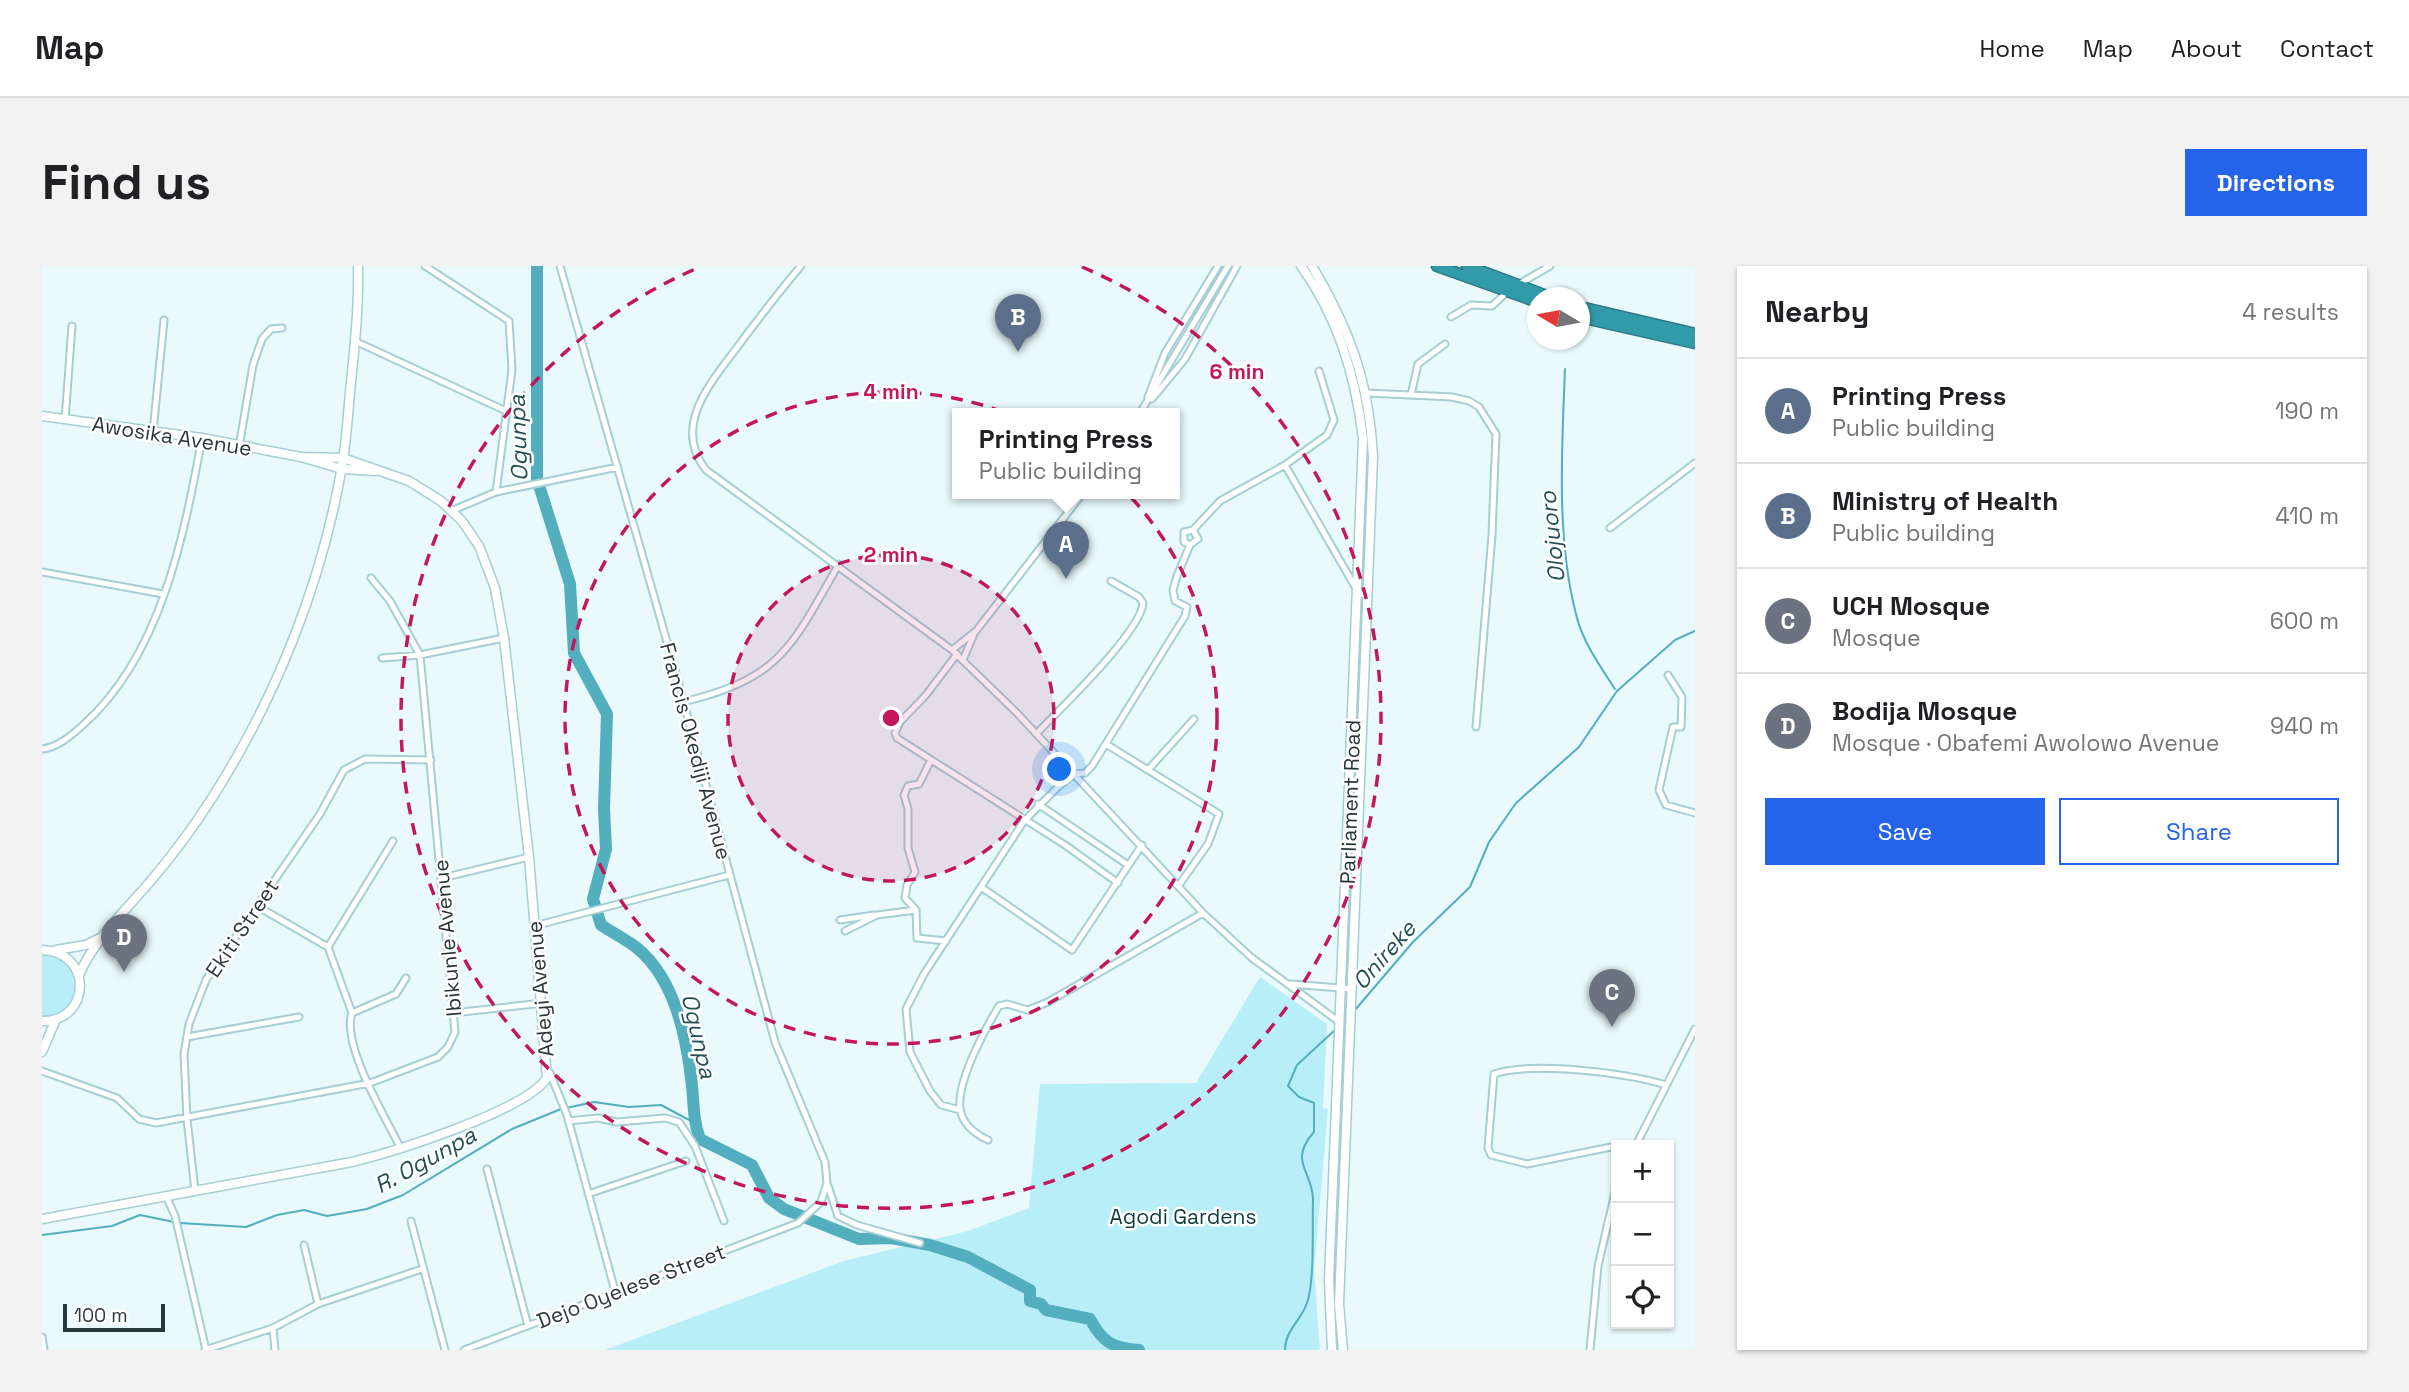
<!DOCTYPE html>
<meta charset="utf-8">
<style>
:root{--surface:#fff;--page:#f2f2f2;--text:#202124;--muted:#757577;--line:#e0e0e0;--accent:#2563eb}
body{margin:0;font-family:"Space Grotesk",sans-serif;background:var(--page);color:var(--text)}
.controls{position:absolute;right:21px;bottom:21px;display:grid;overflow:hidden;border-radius:0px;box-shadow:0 2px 5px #0004}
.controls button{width:63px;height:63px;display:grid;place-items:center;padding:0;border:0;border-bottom:2px solid var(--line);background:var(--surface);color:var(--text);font:35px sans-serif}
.compass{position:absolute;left:1485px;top:21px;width:63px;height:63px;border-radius:50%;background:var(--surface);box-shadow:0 2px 5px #0004;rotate:280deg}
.scale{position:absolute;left:21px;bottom:18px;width:102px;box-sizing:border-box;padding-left:7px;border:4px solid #27383a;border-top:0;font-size:19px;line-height:24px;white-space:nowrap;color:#27383a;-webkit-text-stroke:5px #fff;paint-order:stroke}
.you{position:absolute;left:1018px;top:504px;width:24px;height:24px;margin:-18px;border:5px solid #fff;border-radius:50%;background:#1a73e8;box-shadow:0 0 0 10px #1a73e833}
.badge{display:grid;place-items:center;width:46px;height:46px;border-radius:50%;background:var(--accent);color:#fff;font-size:23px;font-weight:700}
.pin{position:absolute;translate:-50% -58px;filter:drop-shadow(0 2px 4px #0008)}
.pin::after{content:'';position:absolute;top:37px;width:24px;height:21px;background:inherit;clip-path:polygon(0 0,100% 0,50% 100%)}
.popup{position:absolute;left:910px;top:142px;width:228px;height:91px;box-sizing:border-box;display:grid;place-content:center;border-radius:0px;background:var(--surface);filter:drop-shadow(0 2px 5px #0005);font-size:23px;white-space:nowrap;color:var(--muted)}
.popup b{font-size:26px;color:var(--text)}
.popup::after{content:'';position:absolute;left:50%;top:100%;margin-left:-14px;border:14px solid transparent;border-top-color:var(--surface)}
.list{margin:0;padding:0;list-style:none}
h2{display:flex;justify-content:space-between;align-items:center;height:91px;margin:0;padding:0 28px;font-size:30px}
h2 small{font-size:23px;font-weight:400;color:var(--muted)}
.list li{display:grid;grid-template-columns:46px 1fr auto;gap:21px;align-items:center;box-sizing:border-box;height:105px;padding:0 28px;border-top:2px solid var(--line)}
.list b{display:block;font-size:26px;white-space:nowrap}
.list p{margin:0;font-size:23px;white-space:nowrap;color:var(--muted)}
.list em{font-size:23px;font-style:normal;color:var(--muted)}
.actions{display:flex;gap:14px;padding:21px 28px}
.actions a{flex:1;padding:16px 0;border:2px solid var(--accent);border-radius:0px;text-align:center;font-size:24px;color:var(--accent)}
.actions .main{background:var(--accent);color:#fff}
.icon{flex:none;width:38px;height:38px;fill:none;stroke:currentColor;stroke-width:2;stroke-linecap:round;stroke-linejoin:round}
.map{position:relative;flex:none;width:1653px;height:1084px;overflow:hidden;border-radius:0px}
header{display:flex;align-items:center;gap:42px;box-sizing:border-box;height:98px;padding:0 35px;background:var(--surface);border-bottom:2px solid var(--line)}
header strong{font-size:33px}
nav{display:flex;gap:38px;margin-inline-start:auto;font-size:24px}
.intro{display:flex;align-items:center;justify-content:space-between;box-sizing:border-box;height:168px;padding:0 42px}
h1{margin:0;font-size:49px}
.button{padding:18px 32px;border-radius:0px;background:var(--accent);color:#fff;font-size:24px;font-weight:700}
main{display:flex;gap:42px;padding:0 42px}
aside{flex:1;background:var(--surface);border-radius:0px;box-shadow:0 2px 5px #0004}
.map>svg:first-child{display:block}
.green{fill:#b8eef7}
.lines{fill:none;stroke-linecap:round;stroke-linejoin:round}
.stream{stroke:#53aebd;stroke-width:2}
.river{stroke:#53aebd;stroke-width:12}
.street-casing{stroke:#a5ced5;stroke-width:9}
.secondary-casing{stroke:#a5ced5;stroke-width:11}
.highway-casing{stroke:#2e7883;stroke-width:13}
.street{stroke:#fff;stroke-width:5}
.secondary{stroke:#fff;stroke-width:8}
.highway{stroke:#319baa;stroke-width:10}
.ring{fill:none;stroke:#c2185b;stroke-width:3.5;stroke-dasharray:12 9}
.labels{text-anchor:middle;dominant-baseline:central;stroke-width:5;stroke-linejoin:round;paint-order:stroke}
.street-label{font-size:21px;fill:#27383a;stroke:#fff}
.park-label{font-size:21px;fill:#0f3a41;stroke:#fff}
.water-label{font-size:23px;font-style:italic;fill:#254f56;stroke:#fff}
.centre{fill:#c2185b;stroke:#fff;stroke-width:3.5}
.ring-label{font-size:21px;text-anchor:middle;font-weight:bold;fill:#c2185b;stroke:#fff;stroke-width:5;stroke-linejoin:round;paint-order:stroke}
</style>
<header>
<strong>Map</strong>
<nav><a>Home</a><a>Map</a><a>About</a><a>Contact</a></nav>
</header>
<div class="intro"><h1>Find us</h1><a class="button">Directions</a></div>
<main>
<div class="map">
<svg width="1653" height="1084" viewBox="0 0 1653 1084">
<rect width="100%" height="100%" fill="#e9f9fc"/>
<!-- green -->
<path class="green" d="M0 689 21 694C43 716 33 749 0 750Z
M1218 711 1285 758 1281 842 1286 843 1272 1003 1278 1084H563L802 995 926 965 987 942 998 818 1154 817Z"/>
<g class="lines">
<!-- stream -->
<path class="stream" d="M1523 103C1520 180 1514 272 1534 348 1540 375 1558 400 1573 423
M1313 744 1371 676 1428 621 1447 576 1474 537 1537 481 1575 425 1633 374 1653 365
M524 842 552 836 587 841 619 839 651 856
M138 957 204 961 235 949 262 944 285 950 325 943 361 929 470 863 519 843
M0 969 70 960 98 949 132 956
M1243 1084C1243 1064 1259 1055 1265 1037 1273 1014 1270 961 1271 935 1272 906 1245 896 1272 866V837L1257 831 1246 820 1255 799 1294 763"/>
<!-- river -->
<path class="river" d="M495 0V213L528 318 532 387 565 448 562 543 564 583 551 633 559 659C571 667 585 674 595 682 634 714 645 774 650 820 652 839 651 855 658 873L710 899 727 932 742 943 817 973 849 972 888 979 926 991 988 1024V1035L999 1038 1004 1044 1048 1053C1061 1077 1071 1082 1097 1084"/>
<!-- street casing -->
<g class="street-casing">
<path id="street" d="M383 0 467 55 470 104 454 226
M759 0C739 23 721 47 702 72 675 110 627 157 664 204L910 384 974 446 1161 647 1210 692 1296 755
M1477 18 1508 0
M1409 51 1429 39 1450 40 1465 26
M315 76 464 145
M1325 127 1410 131 1427 135 1437 141 1454 168 1450 269 1434 461
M1369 129 1376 98 1403 78
M1106 131 1123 87 1176 0
M1110 133 1143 93 1195 0
M1098 147 1186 0
M23 154 30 60
M111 166 122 54
M197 181 211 99 220 73 229 63 240 62
M1243 199 1316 326 1324 330
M409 245 454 226 576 201
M1568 262 1653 197
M1148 279 1142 276V266L1151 264 1178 235 1243 199 1285 169 1292 154 1277 105
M0 306 121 328
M910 384 934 365 1041 227
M915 388 884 429 858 456 853 467 855 472 1023 579 1076 617
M340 392 378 389 462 372
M921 394 932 368
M1626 409 1640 431 1639 461H1631L1617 524 1624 539 1653 547
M641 436C740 412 749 381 797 298
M994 468C1017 444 1099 366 1101 337L1097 331 1069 315
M1064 478 1177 548 1166 578 1137 619
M0 483C15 482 30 469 41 459 119 390 142 270 160 172
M889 494 877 518 866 520 862 529 866 543V582L873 606 865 619 863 632 874 644 875 672 904 675
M1106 504 1152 453
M996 538 1086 599
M400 612 487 591
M939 621 1030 684 1100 579
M215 640 286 681 310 747C299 779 344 852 359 883
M798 654 832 649
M492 660 687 609
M803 665 835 649 874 644
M286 681 351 575
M1249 718 1310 723
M310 747 354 728 364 712
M411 747 501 737
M145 771 257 751
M0 805 75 832 97 853 114 857 328 817 396 791 406 781 413 766 378 389 348 335 329 312
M508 807 525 849 573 1025
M918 844 899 839 888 825 868 786 864 743 882 708 982 555 1016 521 1032 508 1043 507 1050 500 1143 350 1145 341 1133 335 1131 324 1135 310 1148 279 1156 273 1151 264
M526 855 556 852 575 856 623 852 637 856 653 880 682 955
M946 874C933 868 920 858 918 842 915 815 943 763 957 740L965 738 986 744 1006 736 1161 647
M1594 879 1653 763
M1574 880 1485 898 1449 889 1446 882 1452 808C1492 795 1584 807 1624 819
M445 903 486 1060
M786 920 796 950 815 959 878 977
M153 925 145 853 142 788 147 758 164 714 278 548 302 504 323 493 389 494
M546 928 644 895
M124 930 133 950 164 1084
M369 955 403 1084
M262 979 276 1038
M231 1062 233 1084
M0 1071 2 1084
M163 1084 231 1062 276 1038 380 1003
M422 1084 756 957 779 936 785 917 783 896 733 776 633 404 518 0
M1548 1084 1556 1000 1574 922"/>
</g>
<!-- secondary casing -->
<g class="secondary-casing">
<path id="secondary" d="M1259 0C1296 51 1314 112 1321 173L1287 1014 1290 1084
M1270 0C1308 64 1327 116 1331 191L1297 1038 1301 1084
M0 150 160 172 259 191 300 203 333 205
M0 684C52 686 49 756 0 755
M14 684 44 679 58 672
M37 709C52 674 82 646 107 617 130 590 151 562 170 532 234 432 280 317 300 200 305 172 306 144 309 116 313 77 317 39 316 0
M0 786 14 753
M0 953 310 896C351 886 483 845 505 812L487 591 462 372 453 322 437 280 420 255 399 235 367 215 301 192 259 191"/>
</g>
<!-- highway casing -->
<g class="highway-casing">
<path id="highway" d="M1395 0 1496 36
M1425 0 1510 32
M1538 41 1653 68
M1538 51 1653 77"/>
</g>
<!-- street -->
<use href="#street" class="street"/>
<!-- secondary -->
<use href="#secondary" class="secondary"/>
<!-- highway -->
<use href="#highway" class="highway"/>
</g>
<!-- distance rings -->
<circle cx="849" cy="452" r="163" fill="#c2185b" fill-opacity=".12"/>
<g class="ring">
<circle cx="849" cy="452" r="163"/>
<circle cx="849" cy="452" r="326"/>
<path d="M1040 1A490 490 0 1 1 658 1"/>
</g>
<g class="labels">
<!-- street labels -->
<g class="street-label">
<text transform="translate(130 170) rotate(9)">Awosika Avenue</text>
<text transform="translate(654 485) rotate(75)">Francis Okediji Avenue</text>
<text transform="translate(1308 536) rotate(-88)">Parliament Road</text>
<text transform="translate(200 662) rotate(-56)">Ekiti Street</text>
<text transform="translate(405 672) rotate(-95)">Ibikunle Avenue</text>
<text transform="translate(498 723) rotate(-95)">Adeyi Avenue</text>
<text transform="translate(589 1020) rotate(-21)">Dejo Oyelese Street</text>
</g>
<!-- park labels -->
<g class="park-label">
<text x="1141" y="950">Agodi Gardens</text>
</g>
<!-- water labels -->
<g class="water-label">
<text transform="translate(476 172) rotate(-92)">Ogunpa</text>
<text transform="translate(1510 271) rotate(-96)">Olojuoro</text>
<text transform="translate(1342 689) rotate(-49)">Onireke</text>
<text transform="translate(657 770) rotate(77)">Ogunpa</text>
<text transform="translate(383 894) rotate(-29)">R. Ogunpa</text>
</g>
</g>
<circle cx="849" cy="452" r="10" class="centre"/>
<g class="ring-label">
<text x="1195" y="113">6 min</text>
<text x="849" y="133">4 min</text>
<text x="849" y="296">2 min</text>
</g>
</svg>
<div class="controls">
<button>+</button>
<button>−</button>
<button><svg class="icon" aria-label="locate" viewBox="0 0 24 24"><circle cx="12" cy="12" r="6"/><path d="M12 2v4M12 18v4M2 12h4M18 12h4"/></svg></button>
</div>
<svg class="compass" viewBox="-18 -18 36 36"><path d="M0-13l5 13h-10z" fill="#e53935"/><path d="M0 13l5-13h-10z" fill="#757577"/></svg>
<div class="scale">100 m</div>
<div class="you"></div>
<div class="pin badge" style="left:1024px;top:313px;background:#5c6f8a">A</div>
<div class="popup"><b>Printing Press</b>Public building</div>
<div class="pin badge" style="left:976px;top:86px;background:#5c6f8a">B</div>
<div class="pin badge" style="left:1570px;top:761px;background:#6b7280">C</div>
<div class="pin badge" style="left:82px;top:706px;background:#6b7280">D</div>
</div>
<aside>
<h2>Nearby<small>4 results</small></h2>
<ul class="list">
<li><span class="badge" style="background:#5c6f8a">A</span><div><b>Printing Press</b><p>Public building</p></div><em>190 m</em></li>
<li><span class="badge" style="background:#5c6f8a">B</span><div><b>Ministry of Health</b><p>Public building</p></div><em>410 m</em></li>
<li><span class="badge" style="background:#6b7280">C</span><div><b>UCH Mosque</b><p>Mosque</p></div><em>600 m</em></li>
<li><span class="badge" style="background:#6b7280">D</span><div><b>Bodija Mosque</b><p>Mosque · Obafemi Awolowo Avenue</p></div><em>940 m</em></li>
</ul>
<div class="actions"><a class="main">Save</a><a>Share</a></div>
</aside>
</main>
